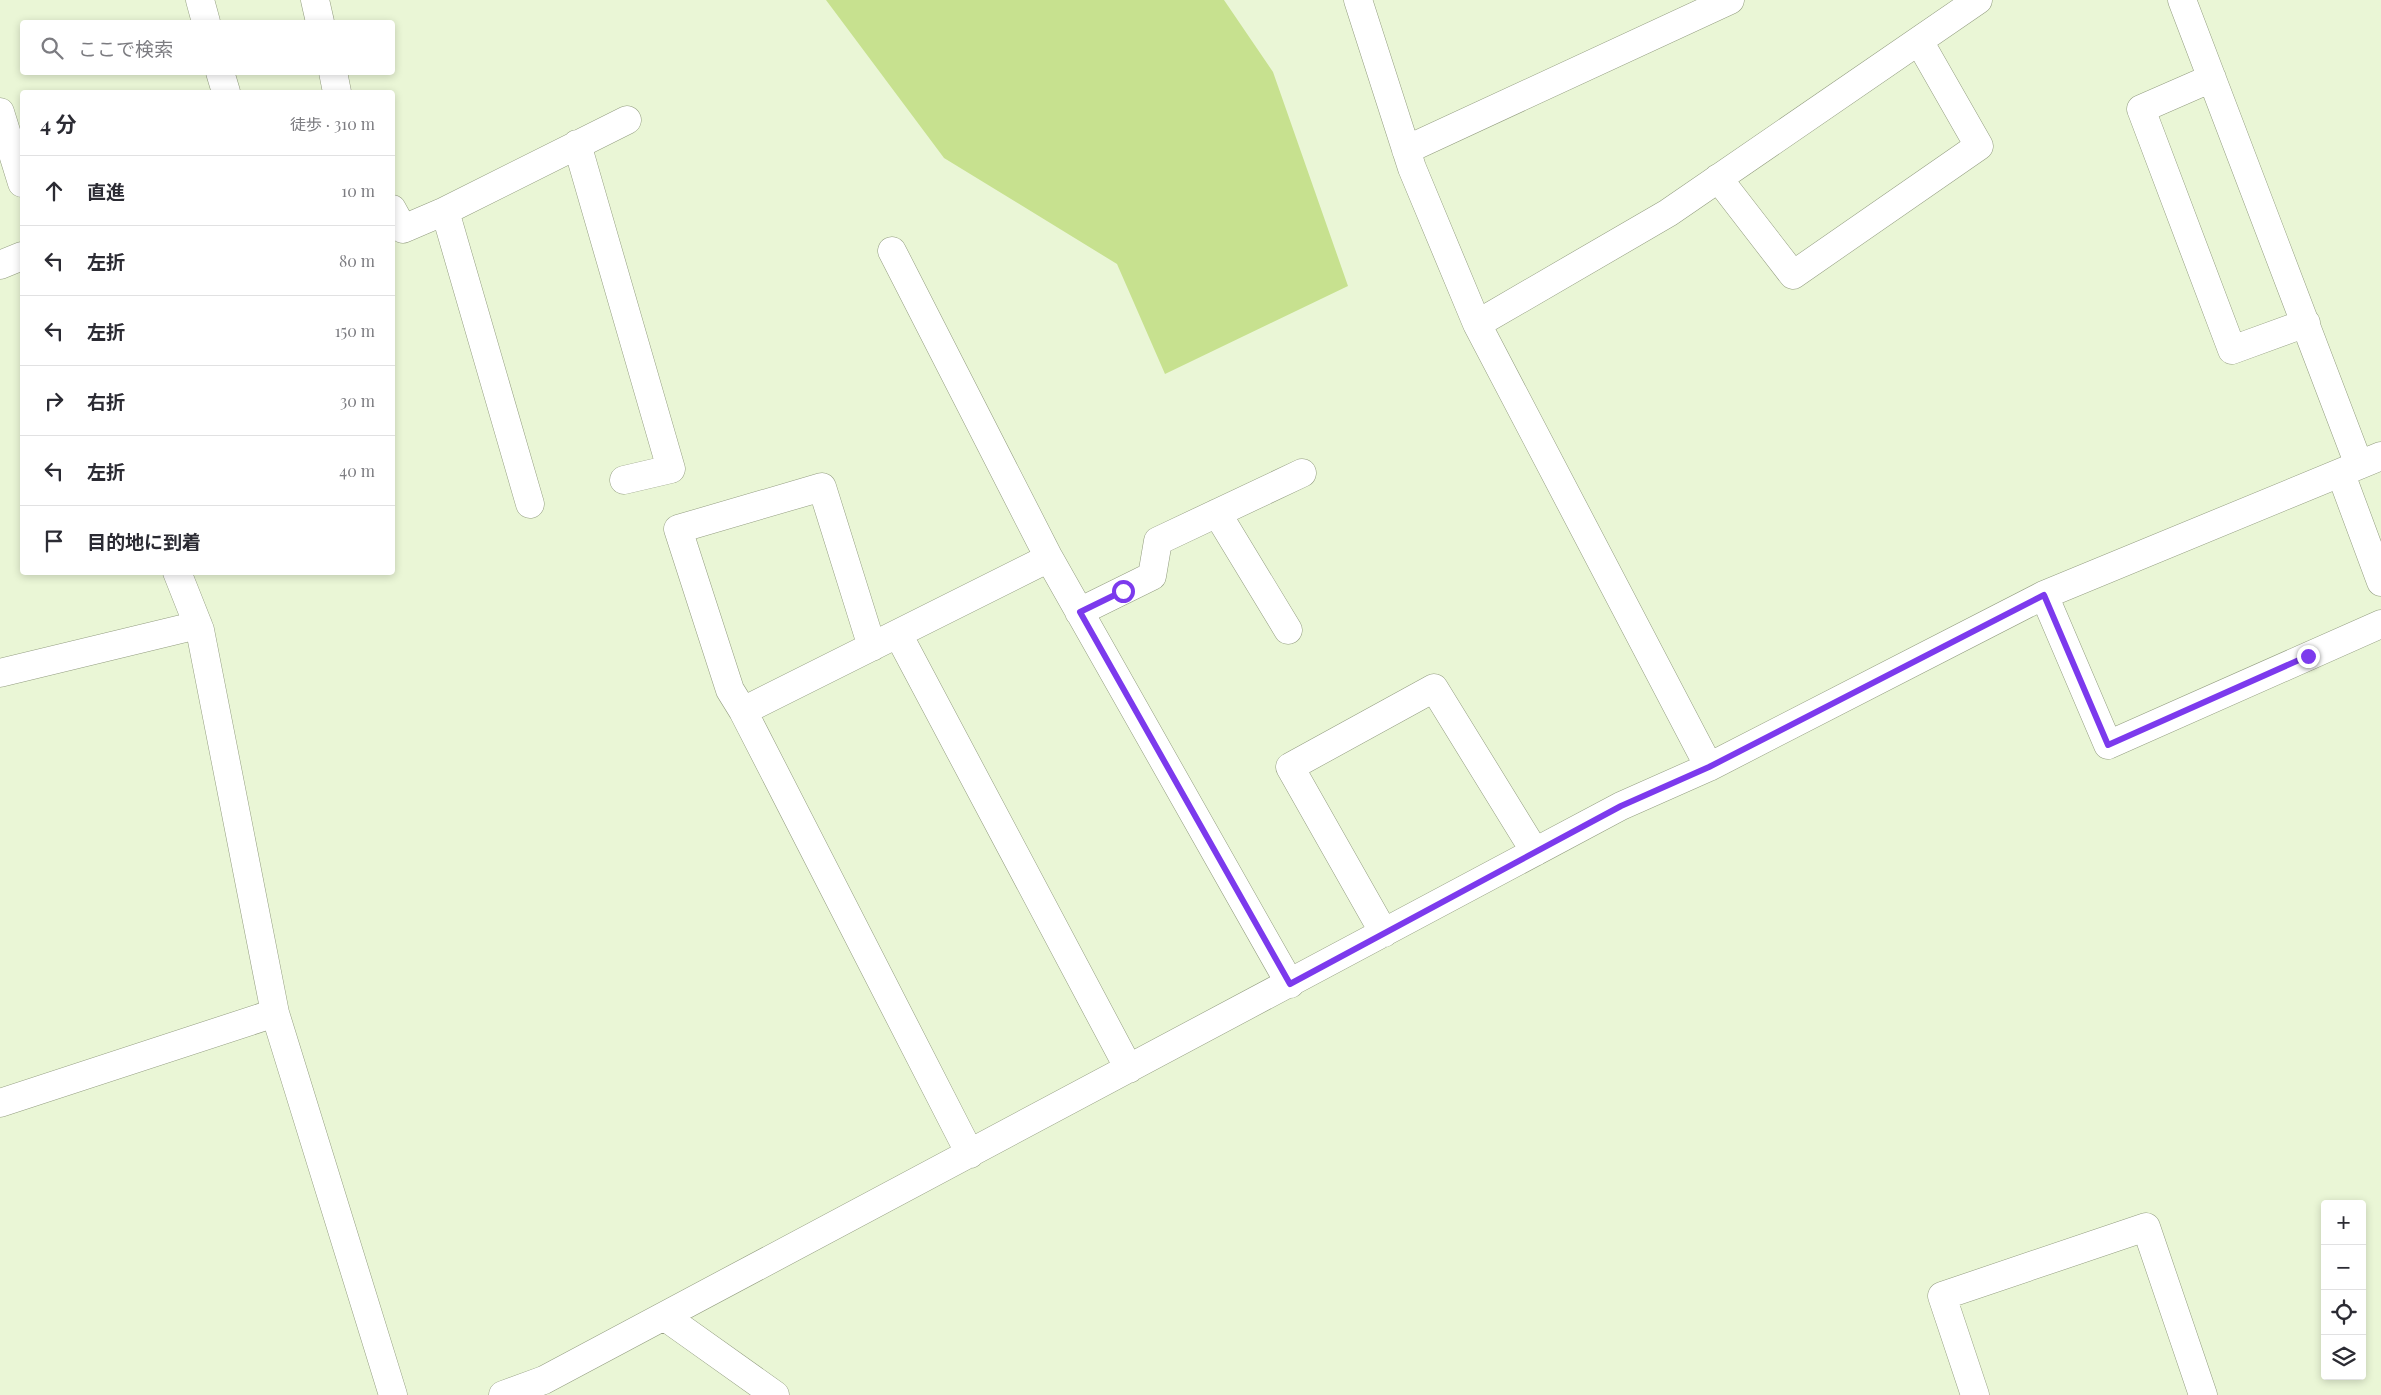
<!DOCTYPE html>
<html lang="ja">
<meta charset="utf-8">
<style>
:root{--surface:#fff;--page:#f7f7f7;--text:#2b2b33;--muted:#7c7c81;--line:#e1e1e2}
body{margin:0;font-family:"Playfair Display","Noto Sans JP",serif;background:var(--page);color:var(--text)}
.controls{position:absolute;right:15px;bottom:15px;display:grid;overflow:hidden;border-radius:5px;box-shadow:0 2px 8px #0003}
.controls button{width:45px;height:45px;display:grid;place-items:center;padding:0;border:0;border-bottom:1px solid var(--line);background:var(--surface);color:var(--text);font:25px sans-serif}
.stop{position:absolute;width:15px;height:15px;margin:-11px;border:4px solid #7c3aed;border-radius:50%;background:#fff}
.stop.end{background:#7c3aed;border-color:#fff;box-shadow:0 1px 5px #0008}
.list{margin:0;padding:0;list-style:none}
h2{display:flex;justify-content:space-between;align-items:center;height:65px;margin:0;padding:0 20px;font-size:21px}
h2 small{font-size:16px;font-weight:400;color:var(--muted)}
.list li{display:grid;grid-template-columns:32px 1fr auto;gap:15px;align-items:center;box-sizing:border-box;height:70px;padding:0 20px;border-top:1px solid var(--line)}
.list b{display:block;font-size:19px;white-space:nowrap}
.list em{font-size:16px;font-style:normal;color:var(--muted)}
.icon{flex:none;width:28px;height:28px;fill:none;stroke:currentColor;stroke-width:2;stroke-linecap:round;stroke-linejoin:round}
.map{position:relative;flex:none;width:2381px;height:1395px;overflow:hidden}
.search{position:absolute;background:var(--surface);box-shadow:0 2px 8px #0003;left:20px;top:20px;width:375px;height:55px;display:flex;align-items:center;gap:12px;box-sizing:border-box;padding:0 18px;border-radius:5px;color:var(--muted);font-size:19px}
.panel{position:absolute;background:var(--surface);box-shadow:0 2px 8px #0003;left:20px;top:90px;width:375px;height:485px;border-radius:5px}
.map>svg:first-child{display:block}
.green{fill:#c7e18f}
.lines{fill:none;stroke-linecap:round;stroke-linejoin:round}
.minor-casing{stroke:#939d80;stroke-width:29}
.minor{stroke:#fff;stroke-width:28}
.route{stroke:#7c3aed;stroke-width:6}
</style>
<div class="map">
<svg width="2381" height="1395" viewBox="0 0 2381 1395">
<rect width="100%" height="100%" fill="#eaf6d6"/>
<!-- green -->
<path class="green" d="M826 0H1224L1273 72 1348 286 1165 374 1117 264 944 158Z"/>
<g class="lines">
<!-- minor casing -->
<g class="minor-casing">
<path id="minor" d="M200 0 206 22
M315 0 320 22
M1358 0 1412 168 1477 324
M2182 0 2359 465
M220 72 226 92
M333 72 337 92
M2212 78 2141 109 2232 350 2306 323
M0 112 22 183
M577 144 671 469 624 480
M1406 150 1730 0
M1718 178 1793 275 1979 146 1919 41
M392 209 403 229 445 211 530 504
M445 211 627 120
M892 251 1049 558
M0 265 22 256
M2341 474 2381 582
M1217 513 1288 630
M177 572 200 630 275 1013 393 1395
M2044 595 2108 745 2381 624
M1079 612 1152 576 1158 541 1302 473
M898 634 1129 1069
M0 673 198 625
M743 711 730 690 678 529 822 487 872 647
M1709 767 1477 324 1668 213 1978 0
M1384 933 1290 767 1434 688 1535 852
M0 1103 275 1013
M970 1154 743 711 1049 558 1290 984
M664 1316 775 1395
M503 1395 544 1380 1621 806 1709 767 2044 595 2381 456
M1975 1395 1942 1296 2146 1227 2203 1395"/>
</g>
<!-- minor -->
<use href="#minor" class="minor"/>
</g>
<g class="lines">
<!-- route -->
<path class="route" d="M1123 591 1080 612 1290 984 1621 806 1709 767 2044 595 2108 745 2308 656"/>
</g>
</svg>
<div class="controls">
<button>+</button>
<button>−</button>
<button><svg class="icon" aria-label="locate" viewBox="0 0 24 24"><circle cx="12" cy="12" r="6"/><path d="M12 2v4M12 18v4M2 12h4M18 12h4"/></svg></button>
<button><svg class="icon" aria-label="layers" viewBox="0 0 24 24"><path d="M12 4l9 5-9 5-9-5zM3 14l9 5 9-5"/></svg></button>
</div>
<div class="stop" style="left:1123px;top:591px"></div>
<div class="stop end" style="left:2308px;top:656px"></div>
<div class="search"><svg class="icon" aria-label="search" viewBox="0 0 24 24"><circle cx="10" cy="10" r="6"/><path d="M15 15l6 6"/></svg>ここで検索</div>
<section class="panel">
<h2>4 分<small>徒歩 · 310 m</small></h2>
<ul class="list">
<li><svg class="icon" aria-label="ahead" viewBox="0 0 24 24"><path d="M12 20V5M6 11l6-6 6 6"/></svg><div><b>直進</b></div><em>10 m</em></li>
<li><svg class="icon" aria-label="left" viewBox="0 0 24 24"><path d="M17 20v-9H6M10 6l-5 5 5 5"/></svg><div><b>左折</b></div><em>80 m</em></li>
<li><svg class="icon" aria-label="left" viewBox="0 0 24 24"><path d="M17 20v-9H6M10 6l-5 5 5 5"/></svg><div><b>左折</b></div><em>150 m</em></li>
<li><svg class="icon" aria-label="right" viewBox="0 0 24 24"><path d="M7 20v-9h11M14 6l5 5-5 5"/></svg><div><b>右折</b></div><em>30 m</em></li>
<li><svg class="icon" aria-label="left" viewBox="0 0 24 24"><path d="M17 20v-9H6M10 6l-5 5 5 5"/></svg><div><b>左折</b></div><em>40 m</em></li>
<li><svg class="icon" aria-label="arrive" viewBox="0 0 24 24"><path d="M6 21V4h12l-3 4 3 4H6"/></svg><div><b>目的地に到着</b></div></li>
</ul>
</section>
</div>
